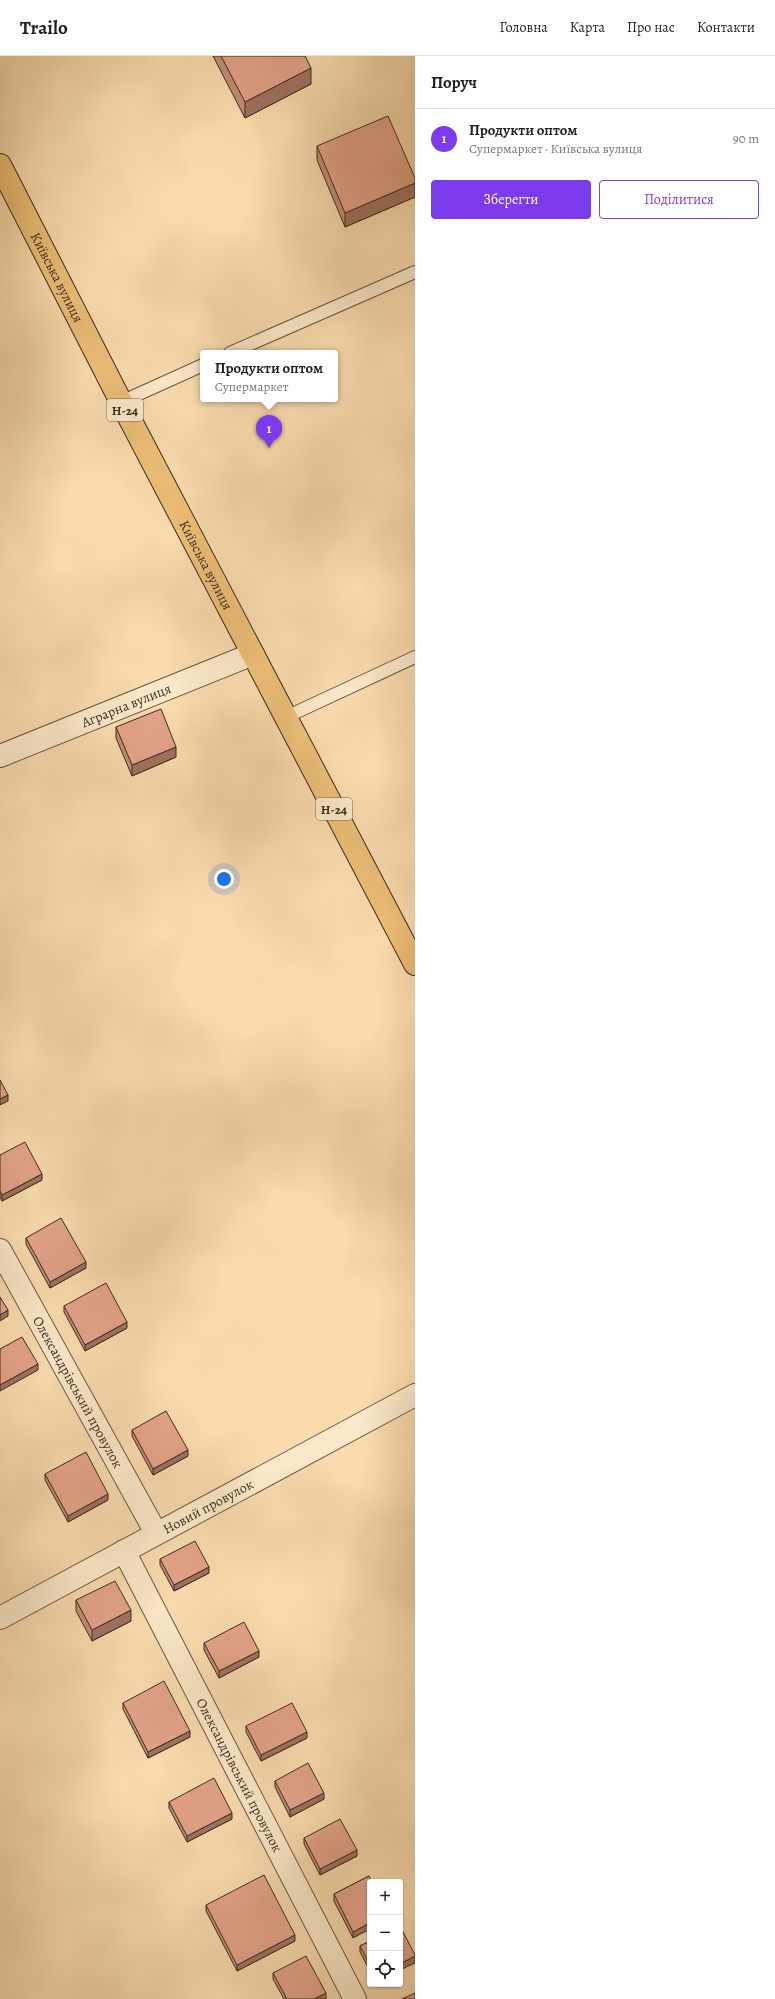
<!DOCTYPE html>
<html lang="uk">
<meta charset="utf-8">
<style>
:root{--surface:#fff;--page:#f2f2f2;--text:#202124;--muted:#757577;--line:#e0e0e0;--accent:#7c3aed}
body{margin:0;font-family:Alegreya,serif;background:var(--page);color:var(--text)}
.controls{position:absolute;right:12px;bottom:12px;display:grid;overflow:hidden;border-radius:4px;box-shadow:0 1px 3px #0004}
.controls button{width:36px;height:36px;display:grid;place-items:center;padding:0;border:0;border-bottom:1px solid var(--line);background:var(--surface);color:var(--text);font:20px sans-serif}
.you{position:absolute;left:224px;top:823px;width:14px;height:14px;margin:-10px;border:3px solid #fff;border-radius:50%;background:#1a73e8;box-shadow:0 0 0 6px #1a73e833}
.badge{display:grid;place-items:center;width:26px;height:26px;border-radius:50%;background:var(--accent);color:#fff;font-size:13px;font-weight:700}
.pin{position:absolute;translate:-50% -33px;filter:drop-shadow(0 1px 2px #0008)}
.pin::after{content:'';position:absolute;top:21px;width:14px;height:12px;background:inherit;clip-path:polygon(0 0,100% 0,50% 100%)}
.popup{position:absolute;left:200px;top:294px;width:138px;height:52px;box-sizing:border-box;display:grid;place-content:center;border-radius:4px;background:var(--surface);filter:drop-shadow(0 1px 3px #0005);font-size:13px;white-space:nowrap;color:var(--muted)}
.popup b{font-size:15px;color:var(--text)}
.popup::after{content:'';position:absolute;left:50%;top:100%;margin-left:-8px;border:8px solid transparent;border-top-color:var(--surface)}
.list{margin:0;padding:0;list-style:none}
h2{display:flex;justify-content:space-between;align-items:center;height:52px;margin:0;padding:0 16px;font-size:17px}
h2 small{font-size:13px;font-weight:400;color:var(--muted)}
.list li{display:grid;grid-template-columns:26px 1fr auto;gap:12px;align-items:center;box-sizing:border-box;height:60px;padding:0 16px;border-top:1px solid var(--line)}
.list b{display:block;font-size:15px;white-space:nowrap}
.list p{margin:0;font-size:13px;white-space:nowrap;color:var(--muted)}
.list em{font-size:13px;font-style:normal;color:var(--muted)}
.actions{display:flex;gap:8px;padding:12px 16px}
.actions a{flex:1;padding:9px 0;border:1px solid var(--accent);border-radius:4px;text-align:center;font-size:14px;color:var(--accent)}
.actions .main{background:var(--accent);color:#fff}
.icon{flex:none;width:22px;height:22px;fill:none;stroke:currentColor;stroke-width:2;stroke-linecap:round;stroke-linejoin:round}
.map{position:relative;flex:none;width:415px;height:1943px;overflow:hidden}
header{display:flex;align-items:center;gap:24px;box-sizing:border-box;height:56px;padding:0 20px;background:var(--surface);border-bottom:1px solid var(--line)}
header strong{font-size:19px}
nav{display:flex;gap:22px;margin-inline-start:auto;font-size:14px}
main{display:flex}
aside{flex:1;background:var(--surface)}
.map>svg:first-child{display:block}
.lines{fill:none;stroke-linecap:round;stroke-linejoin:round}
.service-casing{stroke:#6a5844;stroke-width:14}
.minor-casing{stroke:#6a5844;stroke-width:24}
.tertiary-casing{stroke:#6a5844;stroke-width:24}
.primary-casing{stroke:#3a2d20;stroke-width:24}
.service{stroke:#fbe8ca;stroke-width:12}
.minor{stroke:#fbe8ca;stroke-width:22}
.tertiary{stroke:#fbe8ca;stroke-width:22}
.primary{stroke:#ecbe77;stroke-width:22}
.wall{fill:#c38c77;stroke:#3a2d20}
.shaded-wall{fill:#9f7261;stroke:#3a2d20}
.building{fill:#e3a38a;stroke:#3a2d20}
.labels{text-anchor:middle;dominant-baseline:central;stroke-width:3;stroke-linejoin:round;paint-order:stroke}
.shield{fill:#fbe8ca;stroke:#746553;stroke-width:1}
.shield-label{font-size:13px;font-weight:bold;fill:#3a2d20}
.street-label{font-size:14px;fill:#3a2d20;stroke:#fbe8ca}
</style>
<header>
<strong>Trailo</strong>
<nav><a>Головна</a><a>Карта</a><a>Про нас</a><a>Контакти</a></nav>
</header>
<main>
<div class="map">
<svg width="415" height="1943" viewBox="0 0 415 1943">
<rect width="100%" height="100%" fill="#f9dbae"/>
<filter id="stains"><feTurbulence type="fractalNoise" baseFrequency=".005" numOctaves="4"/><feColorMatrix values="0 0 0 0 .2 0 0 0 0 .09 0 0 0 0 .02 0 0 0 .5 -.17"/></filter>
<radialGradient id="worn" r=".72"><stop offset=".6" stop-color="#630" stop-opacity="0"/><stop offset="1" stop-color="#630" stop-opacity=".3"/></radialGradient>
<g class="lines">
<!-- service casing -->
<g class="service-casing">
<path id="service" d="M230 297 415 216
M121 346 203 309
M286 661 415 601"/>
</g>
<!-- minor casing -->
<g class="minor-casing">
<g id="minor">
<path id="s1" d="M0 1194 156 1477"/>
<path id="s2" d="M124 1495 355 1943"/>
<path id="s3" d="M0 1562 415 1339"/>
</g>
</g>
<!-- tertiary casing -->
<g class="tertiary-casing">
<g id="tertiary">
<path id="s4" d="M0 700 253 598"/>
</g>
</g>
<!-- primary casing -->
<g class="primary-casing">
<g id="primary">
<path id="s5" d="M0 109 121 346 415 908"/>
</g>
</g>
<!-- service -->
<use href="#service" class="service"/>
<!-- minor -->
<use href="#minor" class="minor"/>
<!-- tertiary -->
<use href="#tertiary" class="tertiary"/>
<!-- primary -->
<use href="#primary" class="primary"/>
</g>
<!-- wall -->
<path class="wall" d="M213 0H305L311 28 245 62Z
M317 90 415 122V141L345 171 317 104Z
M116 671 176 701 132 720 116 682Z
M0 1099 42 1124 2 1145 0 1141Z
M26 1182 86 1212 50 1232 26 1188Z
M64 1250 127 1272 85 1295 64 1256Z
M132 1374 188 1400 153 1419 132 1380Z
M45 1418 108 1444 68 1466 45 1424Z
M160 1503 209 1517 174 1535 160 1509Z
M76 1544 131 1565 92 1585 76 1555Z
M204 1587 259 1601 219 1622 204 1594Z
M123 1647 190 1681 148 1702 123 1653Z
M246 1670 307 1682 261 1705 246 1676Z
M275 1725 324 1743 290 1761 275 1731Z
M169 1746 232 1763 187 1786 169 1752Z
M304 1782 357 1800 320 1819 304 1788Z
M369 1820 353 1882 334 1845V1838Z
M206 1849 295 1885 237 1915 206 1855Z
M370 1885V1915L360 1896V1890Z
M273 1917 326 1943H284L273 1923Z"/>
<!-- shaded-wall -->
<path class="shaded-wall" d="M311 12V28L245 62V46Z
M415 127V141L345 171V157Z
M176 691V701L132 720V709Z
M8 1039V1045L0 1049V1043Z
M42 1118V1124L2 1145V1139Z
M86 1206V1212L50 1232V1226Z
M8 1254V1260L0 1265V1259Z
M127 1266V1272L85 1295V1289Z
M38 1308V1314L0 1335V1329Z
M188 1394V1400L153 1419V1413Z
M108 1438V1444L68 1466V1460Z
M209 1511V1517L174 1535V1529Z
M131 1554V1565L92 1585V1574Z
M259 1595V1601L219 1622V1615Z
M190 1675V1681L148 1702V1696Z
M307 1676V1682L261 1705V1699Z
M324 1737V1743L290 1761V1754Z
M232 1757V1763L187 1786V1780Z
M357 1794V1800L320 1819V1813Z
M370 1867V1873L353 1882V1876Z
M295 1879V1885L237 1915V1909Z
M415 1900V1907L400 1914V1908Z
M326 1937V1943H314Z"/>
<!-- building -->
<path class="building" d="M221 0H305L311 12 245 46Z
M388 60 415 122V127L345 157 317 90Z
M161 653 176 691 132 709 116 671Z
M0 1024 8 1039 0 1043Z
M25 1086 42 1118 2 1139 0 1135V1099Z
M61 1162 86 1206 50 1226 26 1182Z
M106 1227 127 1266 85 1289 64 1250Z
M0 1241 8 1254 0 1259Z
M22 1281 38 1308 0 1329V1293Z
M166 1355 188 1394 153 1413 132 1374Z
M86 1396 108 1438 68 1460 45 1418Z
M195 1485 209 1511 174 1529 160 1503Z
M115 1525 131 1554 92 1574 76 1544Z
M244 1566 259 1595 219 1615 204 1587Z
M164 1625 190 1675 148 1696 123 1647Z
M292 1647 307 1676 261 1699 246 1670Z
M308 1707 324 1737 290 1754 275 1725Z
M214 1722 232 1757 187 1780 169 1746Z
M340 1763 357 1794 320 1813 304 1782Z
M264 1819 295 1879 237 1909 206 1849Z
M369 1820 372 1826H370V1867L353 1876 334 1838Z
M400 1870 415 1899V1900L400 1908Z
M370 1885V1909L360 1890Z
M306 1900 326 1937 314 1943H287L273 1917Z
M415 1937V1943H402Z"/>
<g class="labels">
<!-- shield labels -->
<g class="shield">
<rect x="107" y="343" width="36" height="22" rx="3"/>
<rect x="316" y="742" width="36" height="22" rx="3"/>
</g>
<g class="shield-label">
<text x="125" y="354">Н-24</text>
<text x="334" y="753">Н-24</text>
</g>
<!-- street labels -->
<g class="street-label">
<text stroke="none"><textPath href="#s5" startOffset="126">Київська вулиця</textPath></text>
<text stroke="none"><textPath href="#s5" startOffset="450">Київська вулиця</textPath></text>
<text stroke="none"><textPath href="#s4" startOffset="136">Аграрна вулиця</textPath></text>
<text stroke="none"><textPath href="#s1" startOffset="162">Олександрівський провулок</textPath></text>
<text stroke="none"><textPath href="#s3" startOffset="236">Новий провулок</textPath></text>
<text stroke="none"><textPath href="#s2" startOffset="252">Олександрівський провулок</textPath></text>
</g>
</g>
<rect width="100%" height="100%" filter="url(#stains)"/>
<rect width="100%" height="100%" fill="url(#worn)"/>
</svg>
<div class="controls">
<button>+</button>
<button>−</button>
<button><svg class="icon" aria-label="locate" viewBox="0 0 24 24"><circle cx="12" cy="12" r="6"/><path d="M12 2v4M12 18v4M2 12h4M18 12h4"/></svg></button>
</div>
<div class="you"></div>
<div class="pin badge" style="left:269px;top:392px">1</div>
<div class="popup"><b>Продукти оптом</b>Супермаркет</div>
</div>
<aside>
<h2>Поруч<small></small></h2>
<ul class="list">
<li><span class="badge">1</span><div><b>Продукти оптом</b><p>Супермаркет · Київська вулиця</p></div><em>90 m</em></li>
</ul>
<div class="actions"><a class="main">Зберегти</a><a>Поділитися</a></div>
</aside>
</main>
